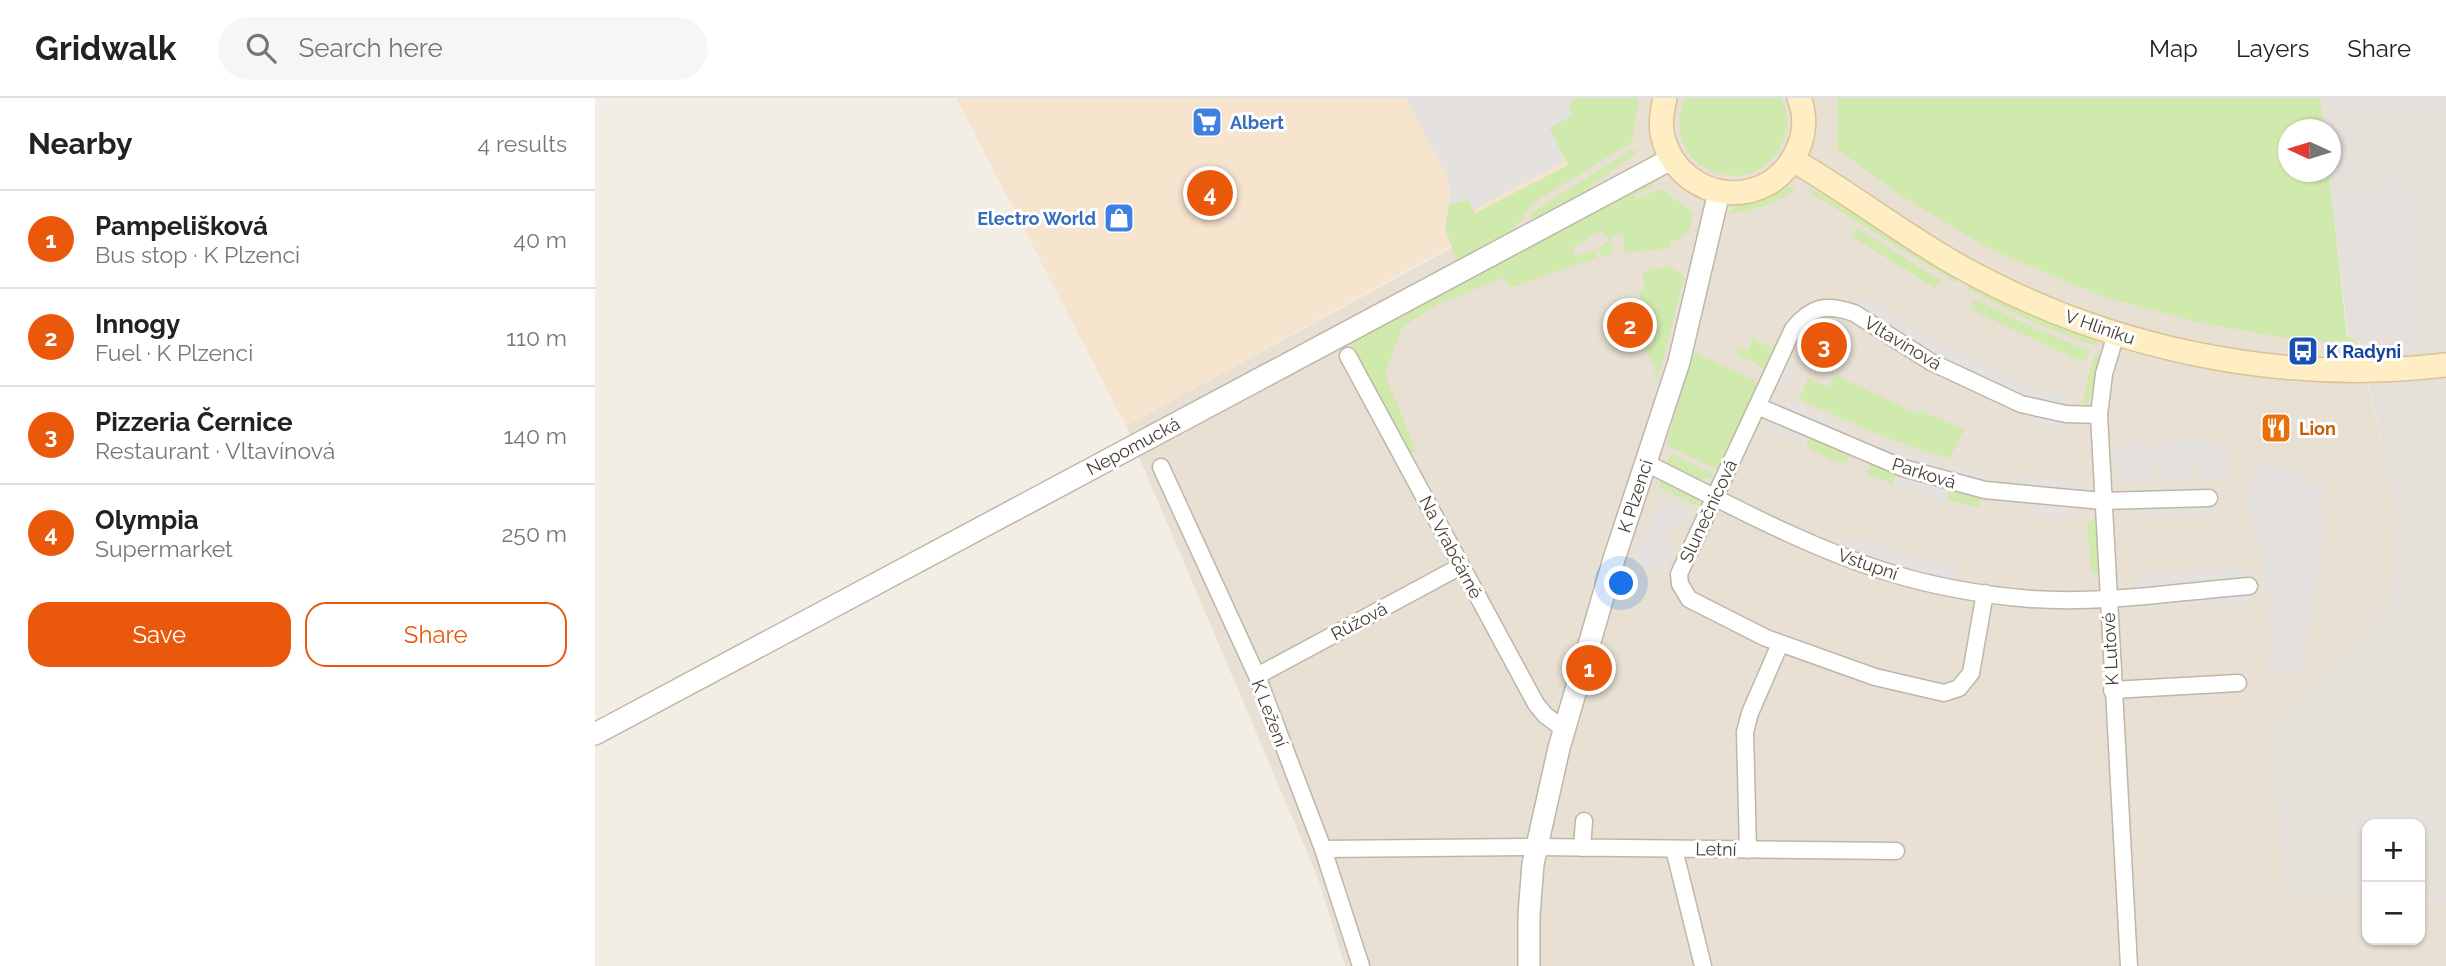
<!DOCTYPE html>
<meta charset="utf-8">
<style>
:root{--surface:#fff;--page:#f6f6f6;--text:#222;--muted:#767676;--line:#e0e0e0;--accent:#ea580c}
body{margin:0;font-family:Raleway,sans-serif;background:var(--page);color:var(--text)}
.controls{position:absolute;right:21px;bottom:21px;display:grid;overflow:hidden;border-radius:14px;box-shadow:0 2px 5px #0004}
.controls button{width:63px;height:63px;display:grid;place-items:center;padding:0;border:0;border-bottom:2px solid var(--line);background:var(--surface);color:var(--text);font:35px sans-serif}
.compass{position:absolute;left:1683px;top:21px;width:63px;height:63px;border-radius:50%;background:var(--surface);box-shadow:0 2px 5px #0004;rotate:274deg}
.you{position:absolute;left:1027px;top:486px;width:24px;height:24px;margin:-18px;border:5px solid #fff;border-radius:50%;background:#1a73e8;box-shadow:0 0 0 10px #1a73e833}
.badge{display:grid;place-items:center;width:46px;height:46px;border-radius:50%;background:var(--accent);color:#fff;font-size:23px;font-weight:700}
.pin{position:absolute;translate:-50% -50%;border:4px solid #fff;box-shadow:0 2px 7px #0006}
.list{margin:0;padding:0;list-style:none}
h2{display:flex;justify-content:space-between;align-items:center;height:91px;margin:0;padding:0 28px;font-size:30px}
h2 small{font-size:23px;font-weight:400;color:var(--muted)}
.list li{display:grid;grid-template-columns:46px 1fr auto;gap:21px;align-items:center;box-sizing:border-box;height:98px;padding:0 28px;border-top:2px solid var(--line)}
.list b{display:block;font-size:26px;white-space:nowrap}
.list p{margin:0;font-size:23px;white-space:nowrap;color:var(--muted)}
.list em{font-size:23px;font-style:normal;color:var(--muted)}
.actions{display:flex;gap:14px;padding:21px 28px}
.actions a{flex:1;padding:16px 0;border:2px solid var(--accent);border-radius:21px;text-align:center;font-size:24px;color:var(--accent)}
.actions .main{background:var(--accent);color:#fff}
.icon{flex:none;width:38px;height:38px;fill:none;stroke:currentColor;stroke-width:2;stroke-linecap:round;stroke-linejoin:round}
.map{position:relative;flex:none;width:1851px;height:868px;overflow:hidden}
header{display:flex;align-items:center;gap:42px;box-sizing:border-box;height:98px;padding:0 35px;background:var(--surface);border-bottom:2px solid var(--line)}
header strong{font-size:33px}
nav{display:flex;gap:38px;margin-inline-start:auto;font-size:24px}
.search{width:490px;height:63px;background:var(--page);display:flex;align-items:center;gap:18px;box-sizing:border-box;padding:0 24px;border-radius:38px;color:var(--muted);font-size:26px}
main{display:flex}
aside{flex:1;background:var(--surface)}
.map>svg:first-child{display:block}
.residential{fill:#e7e0d3}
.commercial{fill:#f6e4cf}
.industrial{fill:#e5e0da}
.green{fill:#d0e9ac}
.parking{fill:#e4e1de}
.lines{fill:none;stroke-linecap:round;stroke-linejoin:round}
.minor-casing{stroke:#bfb6a7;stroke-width:19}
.tertiary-casing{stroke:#bfb6a7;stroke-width:24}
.secondary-casing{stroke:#d8c395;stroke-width:26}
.minor{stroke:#fff;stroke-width:16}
.tertiary{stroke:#fff;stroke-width:21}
.secondary{stroke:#ffeec3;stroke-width:23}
.labels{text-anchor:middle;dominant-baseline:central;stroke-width:6;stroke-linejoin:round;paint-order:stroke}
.shop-label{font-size:18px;font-weight:bold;fill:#366cbe;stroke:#fff;text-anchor:start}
.street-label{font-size:18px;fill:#463e34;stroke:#fff}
.transit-label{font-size:18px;font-weight:bold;fill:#164399;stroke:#fff;text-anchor:start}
.food-label{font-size:18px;font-weight:bold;fill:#c56008;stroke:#fff;text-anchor:start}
</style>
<header>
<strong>Gridwalk</strong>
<div class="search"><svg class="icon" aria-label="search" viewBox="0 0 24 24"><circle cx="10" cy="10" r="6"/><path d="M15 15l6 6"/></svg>Search here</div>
<nav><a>Map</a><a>Layers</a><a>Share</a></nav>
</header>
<main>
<aside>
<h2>Nearby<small>4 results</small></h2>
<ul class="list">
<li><span class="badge">1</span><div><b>Pampelišková</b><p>Bus stop · K Plzenci</p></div><em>40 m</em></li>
<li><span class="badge">2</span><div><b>Innogy</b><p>Fuel · K Plzenci</p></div><em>110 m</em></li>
<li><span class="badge">3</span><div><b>Pizzeria Černice</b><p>Restaurant · Vltavínová</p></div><em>140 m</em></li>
<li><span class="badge">4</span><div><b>Olympia</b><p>Supermarket</p></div><em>250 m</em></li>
</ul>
<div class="actions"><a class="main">Save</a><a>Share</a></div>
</aside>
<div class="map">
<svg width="1851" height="868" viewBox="0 0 1851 868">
<rect width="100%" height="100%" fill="#f3eee5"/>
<!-- residential -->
<path class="residential" d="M1019 0H1243L1242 51 1306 98 1411 158 1508 199 1763 243 1802 412 1797 500 1674 639 1691 796 1772 801V842H1825V804L1851 806V868H750L723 780 531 328 940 104Z"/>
<!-- commercial -->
<path class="commercial" d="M361 0H1019L988 75 531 328Z"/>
<!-- industrial -->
<path class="industrial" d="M1725 0H1851V806L1825 804V726H1772V801L1691 796 1674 639 1797 500 1802 412 1764 243 1753 237 1734 74H1736V32L1729 31Z"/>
<!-- green -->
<path class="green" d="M980 0H1044L1037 44 940 104 915 135 862 164 850 130 854 107 872 101 880 115 973 67 954 30Z
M1090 0H1186C1192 11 1194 25 1190 37 1172 100 1083 86 1084 21 1085 14 1088 7 1090 0Z
M1243 0H1725L1729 31 1694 32V74H1734L1752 237 1763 243H1707L1607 225 1508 199 1397 152 1306 98 1242 51Z
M1036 52 1043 53 986 96 937 121 935 116Z
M1059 81 1057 89 1039 97 1041 101 1063 92H1068L1098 115C1097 131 1090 140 1075 145V150L1029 155 1028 137 1016 138 1017 156 1006 158 1003 150 1015 143 1007 133 991 140 992 143 977 150 981 159 1000 151 1003 159 915 190 909 180 845 205 807 229 790 276 821 353 815 356 753 241Z
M1202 90C1181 106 1160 113 1134 116 1146 97 1181 90 1202 90Z
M1209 91 1222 94 1248 107 1360 175V184Z
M1261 130 1345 182 1340 190 1256 138Z
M1078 169 1079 173 1087 175 1089 180 1063 281 1058 279 1062 271 1050 253 1049 248 1059 247 1058 239 1049 240 1044 192H1049L1048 175 1054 171Z
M1378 185 1461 226 1497 240 1503 249 1436 223 1371 190Z
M1380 201 1443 232 1492 252 1494 253 1491 263H1485L1375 211Z
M1157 240 1177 250 1182 240 1186 242 1173 267 1168 270 1141 255V250L1153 253Z
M1098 254 1164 285 1123 372 1073 348 1072 345Z
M1500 257H1504C1503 272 1502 300 1488 308L1493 278Z
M1240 277 1322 316 1324 312 1369 332 1355 360C1303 346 1253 324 1204 301L1213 280 1234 290Z
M1215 339 1255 358 1252 364 1246 366 1211 349Z
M1076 356 1120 377C1106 388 1085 375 1072 365Z
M1275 366 1302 375 1298 386 1272 376Z
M1066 382H1071L1103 398 1105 409 1064 390Z
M1355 391 1387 398 1385 407 1382 409 1352 402Z
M1492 423H1501L1504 476 1496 475Z"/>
<!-- parking -->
<path class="parking" d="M811 0H980L973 7 978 17 954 30 971 63 878 112 872 101 854 107V87L849 72Z
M1814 91 1823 234 1759 237 1749 94Z
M1269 198 1343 245 1444 293 1477 297 1476 308 1443 304 1340 257 1262 208Z
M1193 258 1203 263 1189 292 1180 287Z
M1191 301 1250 328 1245 339 1186 311Z
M1434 316 1470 322 1469 333 1431 326Z
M1180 322 1215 339 1211 349 1175 332Z
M1622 342V354H1633L1634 381 1607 382 1604 373 1596 367V381H1563V369L1557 370V382L1525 383V370H1515V358L1524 357V345L1555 344V355L1563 356V344Z
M1288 345 1347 364 1344 375 1284 355Z
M1353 366 1389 374 1386 385 1350 377Z
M1660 366 1711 374 1710 384 1730 387 1725 416 1731 417 1707 575 1672 570 1678 531 1671 530 1677 491 1666 489 1672 449 1660 446 1662 432 1657 431 1659 421 1653 410Z
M1302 375 1355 391 1352 402 1298 386Z
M1416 378 1481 384V396L1414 390Z
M1066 402 1097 416 1092 427 1080 422 1069 446 1080 452 1069 476 1038 462Z
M1434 406 1479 409V420L1434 417Z
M1621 406V417L1538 418V408Z
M1254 437 1309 457 1362 468 1360 481 1306 469 1250 449Z
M1654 470 1656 505 1540 511 1539 487 1545 486 1544 476Z"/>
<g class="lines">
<!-- minor casing -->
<g class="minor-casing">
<path id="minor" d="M1521 236 1509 276 1504 317 1534 868
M753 258 941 606 950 617 969 631
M1162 308 1308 370 1390 392 1507 403 1614 400
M1051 365C1128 403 1207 447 1289 473 1336 488 1387 497 1436 501 1508 506 1582 494 1654 488
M566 369 662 578 728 751 766 868
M1390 495 1376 575 1364 590 1349 595 1280 579 1171 540 1094 501 1085 486 1084 476 1198 231C1216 209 1231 205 1259 215L1336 264 1426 306 1471 316 1504 317
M662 578 866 468
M1517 592 1643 585
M987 750 989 723
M728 751 941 749 1301 753
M1079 751 1108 868
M1153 752 1150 634 1155 615 1185 546"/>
</g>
<!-- tertiary casing -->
<g class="tertiary-casing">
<path id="tertiary" d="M0 636 1076 61
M934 868V817L938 766 964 650 1019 461 1084 264 1124 94"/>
</g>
<!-- secondary casing -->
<g class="secondary-casing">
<path id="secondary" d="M1070 0C1067 14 1064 29 1069 43 1089 106 1174 114 1202 53 1210 36 1211 17 1204 0
M1198 62C1255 95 1307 136 1364 168 1511 250 1683 287 1851 267"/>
</g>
<!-- minor -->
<use href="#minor" class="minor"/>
<!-- tertiary -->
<use href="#tertiary" class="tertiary"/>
<!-- secondary -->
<use href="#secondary" class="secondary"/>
</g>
<!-- icons -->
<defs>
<g id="supermarket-square" transform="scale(1.575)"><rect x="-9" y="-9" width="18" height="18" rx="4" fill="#3f7fe0" stroke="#fff"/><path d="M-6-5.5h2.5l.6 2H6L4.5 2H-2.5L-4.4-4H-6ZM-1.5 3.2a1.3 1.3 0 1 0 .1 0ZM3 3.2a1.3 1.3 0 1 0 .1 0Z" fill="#fff"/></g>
<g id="shop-square" transform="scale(1.575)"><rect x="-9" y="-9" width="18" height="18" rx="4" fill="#3f7fe0" stroke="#fff"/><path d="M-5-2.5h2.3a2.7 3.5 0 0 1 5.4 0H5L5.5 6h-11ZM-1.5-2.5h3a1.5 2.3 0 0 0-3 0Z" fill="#fff"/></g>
<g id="bus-square" transform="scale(1.575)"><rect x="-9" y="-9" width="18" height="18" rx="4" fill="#1a4fb4" stroke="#fff"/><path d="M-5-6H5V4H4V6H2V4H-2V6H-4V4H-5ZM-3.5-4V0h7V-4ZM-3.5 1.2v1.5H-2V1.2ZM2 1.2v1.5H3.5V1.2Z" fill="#fff"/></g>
<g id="restaurant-square" transform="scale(1.575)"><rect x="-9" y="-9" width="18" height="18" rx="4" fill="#e8710a" stroke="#fff"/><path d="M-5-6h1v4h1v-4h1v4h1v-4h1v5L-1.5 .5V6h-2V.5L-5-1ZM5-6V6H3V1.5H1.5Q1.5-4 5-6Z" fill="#fff"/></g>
</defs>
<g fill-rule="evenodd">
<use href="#supermarket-square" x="612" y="24"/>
<use href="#shop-square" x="524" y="120"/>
<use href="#bus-square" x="1708" y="253"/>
<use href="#restaurant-square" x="1681" y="330"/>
</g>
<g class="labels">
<!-- shop labels -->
<g class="shop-label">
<text x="635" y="24">Albert</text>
<text x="501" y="120" text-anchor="end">Electro World</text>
</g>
<!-- street labels -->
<g class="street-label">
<text transform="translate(1505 229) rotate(19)">V Hliníku</text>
<text transform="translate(1308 245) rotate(31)">Vltavínová</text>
<text transform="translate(538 348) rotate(-28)">Nepomucká</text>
<text transform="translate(1329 375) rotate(17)">Parková</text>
<text transform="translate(1040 398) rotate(-72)">K Plzenci</text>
<text transform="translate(1113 413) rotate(-65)">Slunečnicová</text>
<text transform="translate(856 449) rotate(62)">Na Vrabčárně</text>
<text transform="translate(1273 466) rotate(19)">Vstupní</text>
<text transform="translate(764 523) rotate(-28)">Růžová</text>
<text transform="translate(1515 551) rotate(-93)">K Lutové</text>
<text transform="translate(675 615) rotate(69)">K Ležení</text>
<text transform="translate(1121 751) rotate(1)">Letní</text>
</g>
<!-- transit labels -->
<g class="transit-label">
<text x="1731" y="253">K Radyni</text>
</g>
<!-- food labels -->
<g class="food-label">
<text x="1704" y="330">Lion</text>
</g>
</g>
</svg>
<div class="controls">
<button>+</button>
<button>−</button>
</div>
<svg class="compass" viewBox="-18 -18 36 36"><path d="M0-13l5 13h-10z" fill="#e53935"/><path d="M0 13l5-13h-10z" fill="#767676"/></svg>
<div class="you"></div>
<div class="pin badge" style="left:994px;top:570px">1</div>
<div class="pin badge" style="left:1035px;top:227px">2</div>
<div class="pin badge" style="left:1229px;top:247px">3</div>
<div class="pin badge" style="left:615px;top:95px">4</div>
</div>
</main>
